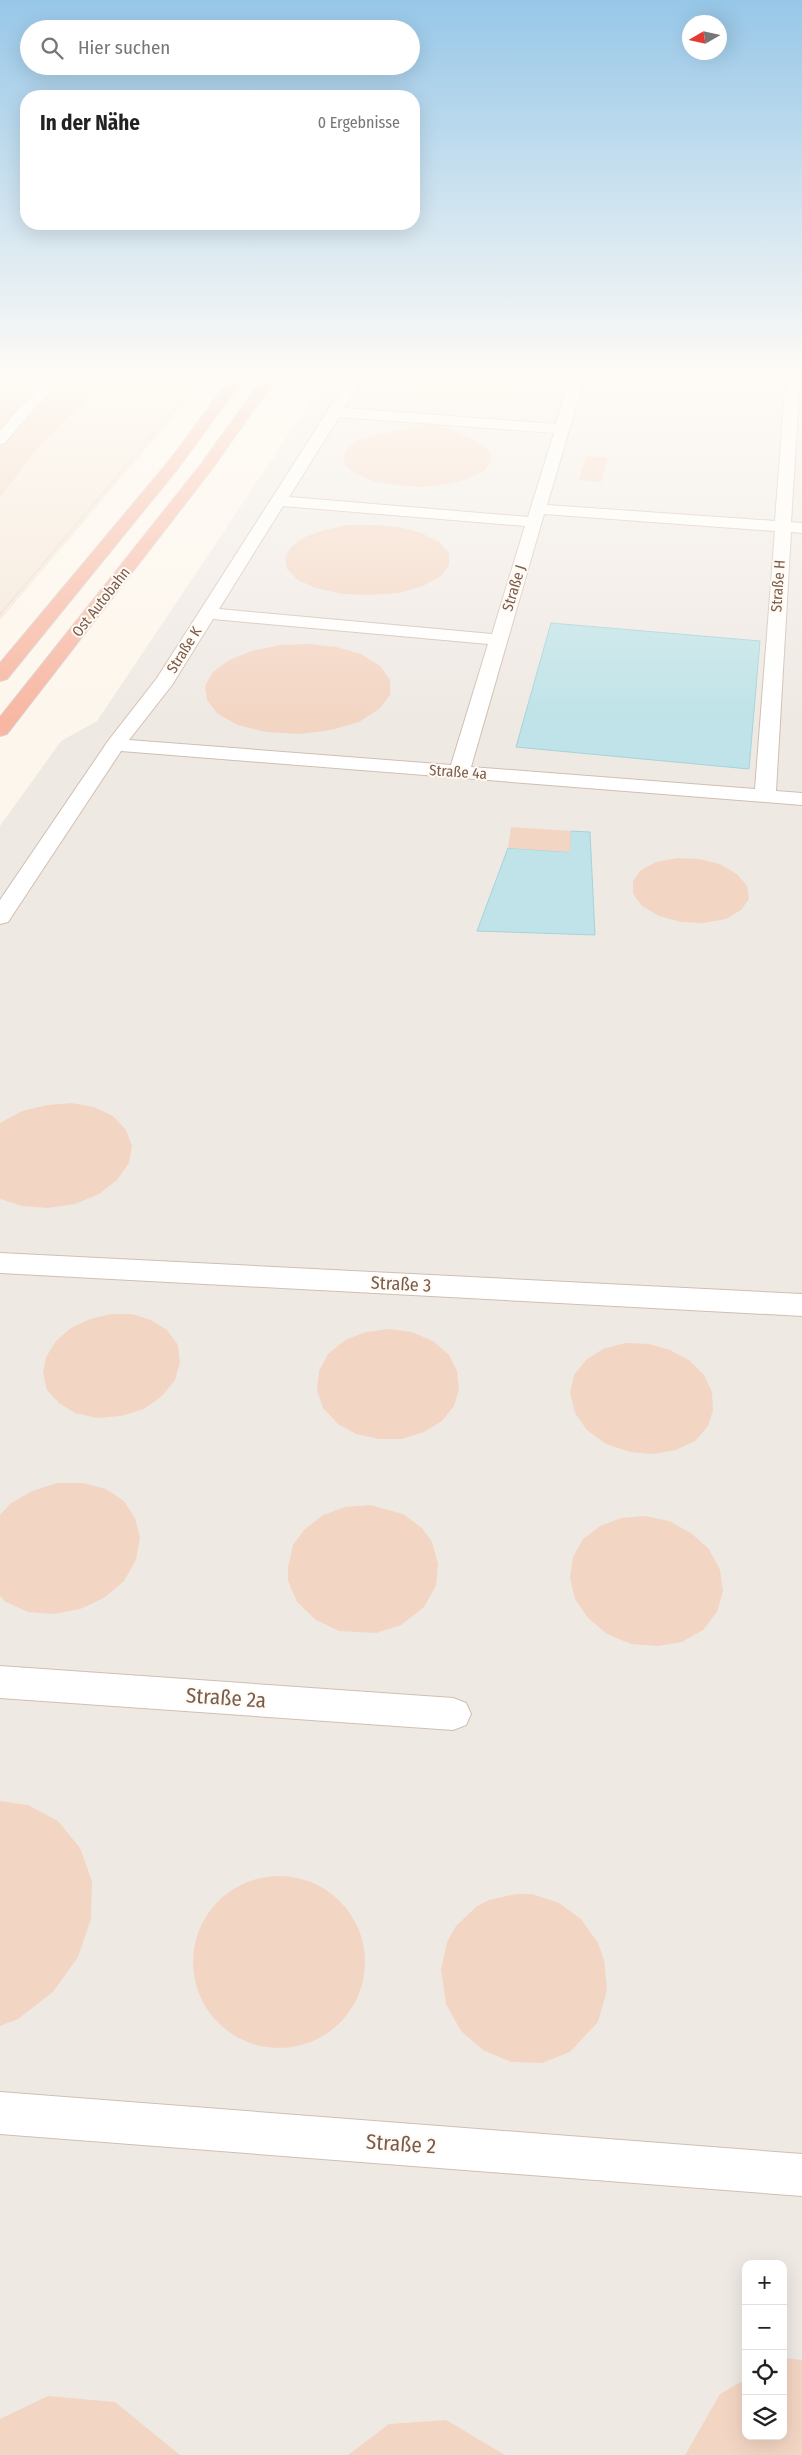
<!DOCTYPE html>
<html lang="de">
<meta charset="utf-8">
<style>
:root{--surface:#fff;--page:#f6f6f6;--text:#222;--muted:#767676;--line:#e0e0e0}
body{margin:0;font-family:"Fira Sans Condensed",sans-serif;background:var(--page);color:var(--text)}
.controls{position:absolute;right:15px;bottom:15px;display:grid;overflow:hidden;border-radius:10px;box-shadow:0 5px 20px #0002}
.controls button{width:45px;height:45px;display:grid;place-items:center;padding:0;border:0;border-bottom:1px solid var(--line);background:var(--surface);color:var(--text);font:25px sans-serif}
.compass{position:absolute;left:682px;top:15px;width:45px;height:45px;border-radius:50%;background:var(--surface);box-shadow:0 5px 20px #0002;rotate:261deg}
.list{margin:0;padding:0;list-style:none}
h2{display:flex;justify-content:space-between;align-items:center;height:65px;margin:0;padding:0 20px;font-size:21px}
h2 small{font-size:16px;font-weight:400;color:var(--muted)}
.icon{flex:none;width:28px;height:28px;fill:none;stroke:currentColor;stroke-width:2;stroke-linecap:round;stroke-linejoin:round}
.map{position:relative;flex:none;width:802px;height:2455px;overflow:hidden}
.search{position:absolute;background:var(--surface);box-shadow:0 5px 20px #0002;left:20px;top:20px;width:400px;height:55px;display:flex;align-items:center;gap:12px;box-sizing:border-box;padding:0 18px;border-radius:28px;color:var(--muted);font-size:19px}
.panel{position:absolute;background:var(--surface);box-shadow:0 5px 20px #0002;left:20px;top:90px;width:400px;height:140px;border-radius:20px}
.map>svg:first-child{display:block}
.residential{fill:#f5e8da}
.industrial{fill:#efe9e4;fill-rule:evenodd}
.water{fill:#bfe3e8;stroke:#a5d3da}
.building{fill:#f3d5c3}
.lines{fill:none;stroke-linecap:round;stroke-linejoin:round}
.minor-casing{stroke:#d1beb0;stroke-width:2}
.highway-casing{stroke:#dad1cd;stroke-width:2}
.path-far1{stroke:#d9b8a5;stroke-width:2;stroke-dasharray:0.5 2;stroke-linecap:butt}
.path{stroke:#d9b8a5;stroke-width:2.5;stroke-dasharray:0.5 2.5;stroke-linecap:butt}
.minor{fill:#fff;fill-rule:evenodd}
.highway{fill:#f7b7a3;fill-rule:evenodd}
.labels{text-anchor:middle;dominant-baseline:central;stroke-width:4;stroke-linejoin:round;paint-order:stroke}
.far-street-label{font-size:15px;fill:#7a5c4d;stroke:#fffaf3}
.street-label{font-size:18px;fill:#7a5c4d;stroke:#fffaf3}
.near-street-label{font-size:21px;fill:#7a5c4d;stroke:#fffaf3}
</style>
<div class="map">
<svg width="802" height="2455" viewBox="0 0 802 2455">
<rect width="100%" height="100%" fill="#fdf6ec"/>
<!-- residential -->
<path class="residential" d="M0 376H208L0 620Z"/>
<!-- industrial -->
<path class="industrial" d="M328 376H802V2455H0V826L61 741 97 721ZM746 2264H783V2436H746Z"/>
<!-- water -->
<path class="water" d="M551 623 760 641 749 769 516 747Z
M571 831 590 832 595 935 477 931 508 848 569 852Z"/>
<!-- building -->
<path class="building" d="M72 376H109L39 446 0 498V446L6 444 31 414Z
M366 376H548L549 385 484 400 435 404 366 378Z
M0 387 35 390 0 428Z
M427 425 444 427 481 443 490 452 491 462 484 471 468 479 447 484 422 487 396 485 373 481 356 474 345 465 343 456 348 447 360 439 377 434Z
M586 456 608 458 601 482 579 480Z
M348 525H374L399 527 421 533 439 542 449 553V565L441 576 423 586 399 593 370 595 342 594 316 588 298 580 287 569 285 558 291 547 305 537 325 530Z
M309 644 336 647 361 654 380 666 390 680V695L379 709 359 722 331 730 299 734 266 732 238 725 218 714 207 700 205 686 213 672 229 660 252 651 280 645Z
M511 827 571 831 570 852 508 848Z
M677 858 699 859 720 864 737 874 747 886 749 899 741 910 726 919 704 923 681 922 659 916 642 906 633 894V881L641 870 656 862Z
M71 1103 94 1107 113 1116 126 1130 132 1146 129 1163 117 1180 99 1194 75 1204 48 1208 22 1206 0 1199V1123L22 1111 47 1105Z
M111 1314H132L151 1320 167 1330 178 1345 180 1362 175 1380 162 1396 144 1409 121 1416 97 1418 75 1413 59 1403 47 1390 43 1373 46 1357 56 1341 71 1328 90 1319Z
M389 1329 412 1332 433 1341 449 1355 457 1371 459 1389 454 1406 442 1421 424 1432 402 1439H379L356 1434 338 1424 323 1408 317 1390 319 1371 328 1354 345 1340 366 1332Z
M625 1343 649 1344 670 1350 689 1360 704 1375 712 1392 713 1410 708 1426 695 1441 676 1450 653 1454 630 1452 606 1444 587 1430 575 1413 570 1393 574 1375 586 1360 603 1349Z
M57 1483H83L106 1489 124 1501 135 1518 140 1538 136 1560 124 1581 104 1598 80 1609 54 1614 28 1612 6 1602 0 1596V1515L10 1504 32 1491Z
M370 1505 403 1514 422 1528 432 1542 438 1564 436 1586 424 1607 401 1625 376 1633 339 1631 316 1620 297 1602 288 1581V1567L293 1545 304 1530 323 1515 345 1507Z
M645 1516 669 1521 691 1533 709 1549 720 1570 723 1591 717 1612 703 1630 682 1642 658 1646 631 1644 607 1634 588 1618 575 1599 570 1578 573 1557 583 1539 600 1526 621 1518Z
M0 1801 28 1805 58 1821 80 1848 92 1881 91 1919 78 1957 53 1992 18 2019 0 2026Z
M193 1962a86 86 0 1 1 172 0a86 86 0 1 1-172 0Z
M516 1894H532L559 1903 581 1919 598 1943 604 1960 607 1990 598 2022 570 2052 542 2063 511 2062 483 2050 461 2031 446 2004 441 1970 447 1942 456 1926 477 1906 489 1900Z
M783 2358 802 2360V2455H685L720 2394 746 2379V2436H783Z
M48 2396 115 2402 180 2455H0V2419Z
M446 2420 505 2455H348L389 2424Z"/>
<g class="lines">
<!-- minor casing -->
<g class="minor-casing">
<path id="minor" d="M53 376H68L30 413 5 443 0 444V431L20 407Z
M350 376H364L344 408 556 424 571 376H585L547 505 775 521 786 376H800L791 522 802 523V533L791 532 776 791 802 793V805L121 751 8 922 0 924V900L108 741 157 678ZM339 417 554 433 528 517 289 497ZM283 506 525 526 492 634 219 609ZM544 514 775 531 755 789 471 767ZM213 619 488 644 451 765 129 740 172 685Z
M0 1253 802 1294V1316L0 1273Z
M0 1666 453 1698 466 1703 471 1714 466 1725 453 1730 0 1698Z
M0 2092 802 2154V2196L0 2134Z"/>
</g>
<!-- highway casing -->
<g class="highway-casing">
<path id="highway" d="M232 376H246L179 467 7 679 0 681V663L169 461Z
M264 376H278L212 469 7 734 0 736V717L202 463Z"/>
</g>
<!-- path-far1 -->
<path class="path-far1" d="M0 614 203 376"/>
<!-- path -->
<path class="path" d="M0 614 1 612"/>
<!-- minor -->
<use href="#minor" class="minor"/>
<!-- highway -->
<use href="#highway" class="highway"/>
</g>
<!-- sky -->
<linearGradient id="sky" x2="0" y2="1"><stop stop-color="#97c7e8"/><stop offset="0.52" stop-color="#fefbf6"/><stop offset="1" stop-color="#fefbf6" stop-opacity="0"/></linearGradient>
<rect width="802" height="719" fill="url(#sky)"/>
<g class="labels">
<!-- far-street labels -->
<g class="far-street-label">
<text transform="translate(778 586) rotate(-86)">Straße H</text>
<text transform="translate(514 588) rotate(-73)">Straße J</text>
<text transform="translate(101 602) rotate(-52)">Ost Autobahn</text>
<text transform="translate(184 650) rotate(-58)">Straße K</text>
<text transform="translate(458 772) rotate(4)">Straße 4a</text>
</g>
<!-- street labels -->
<g class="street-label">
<text transform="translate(401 1284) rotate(3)">Straße 3</text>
</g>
<!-- near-street labels -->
<g class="near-street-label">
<text transform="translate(226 1698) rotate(4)">Straße 2a</text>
<text transform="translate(401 2144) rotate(4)">Straße 2</text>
</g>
</g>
</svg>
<div class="controls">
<button>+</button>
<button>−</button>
<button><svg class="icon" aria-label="locate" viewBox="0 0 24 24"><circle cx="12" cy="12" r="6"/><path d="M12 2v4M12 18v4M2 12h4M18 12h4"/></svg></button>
<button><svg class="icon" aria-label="layers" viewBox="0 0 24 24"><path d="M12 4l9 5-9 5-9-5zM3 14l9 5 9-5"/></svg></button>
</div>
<svg class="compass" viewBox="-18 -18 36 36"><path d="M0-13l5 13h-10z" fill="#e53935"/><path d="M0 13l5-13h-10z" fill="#767676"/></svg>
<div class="search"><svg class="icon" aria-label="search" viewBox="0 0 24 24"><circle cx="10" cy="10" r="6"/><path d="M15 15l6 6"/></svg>Hier suchen</div>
<section class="panel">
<h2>In der Nähe<small>0 Ergebnisse</small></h2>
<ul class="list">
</ul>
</section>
</div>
